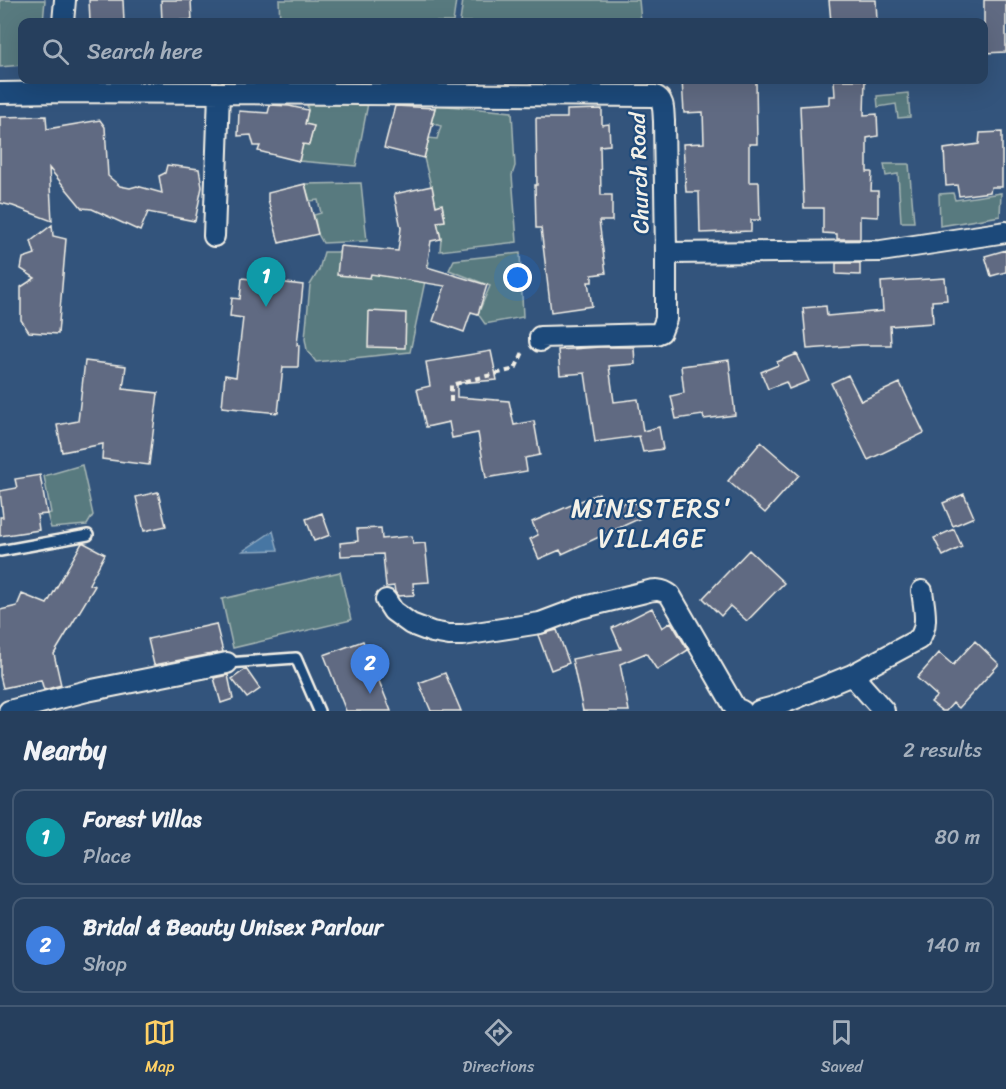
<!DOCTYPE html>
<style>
:root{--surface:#263f5d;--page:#2e4663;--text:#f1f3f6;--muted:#a4afbc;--line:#425872;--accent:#ffd166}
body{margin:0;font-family:Sriracha,sans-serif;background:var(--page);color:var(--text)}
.you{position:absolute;left:518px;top:278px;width:21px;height:21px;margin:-15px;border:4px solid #fff;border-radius:50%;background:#1a73e8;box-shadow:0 0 0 9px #1a73e833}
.badge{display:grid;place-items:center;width:39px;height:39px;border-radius:50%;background:var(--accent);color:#fff;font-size:20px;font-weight:700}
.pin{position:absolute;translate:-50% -50px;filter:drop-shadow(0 2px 3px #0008)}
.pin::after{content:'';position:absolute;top:32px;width:21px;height:18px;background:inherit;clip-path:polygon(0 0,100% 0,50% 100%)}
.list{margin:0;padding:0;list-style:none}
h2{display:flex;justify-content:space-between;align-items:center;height:78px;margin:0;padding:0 24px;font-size:26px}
h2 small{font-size:20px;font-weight:400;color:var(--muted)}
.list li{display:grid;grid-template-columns:39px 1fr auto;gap:18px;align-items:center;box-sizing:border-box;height:96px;margin:0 12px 12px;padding:0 12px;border:2px solid var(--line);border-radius:12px}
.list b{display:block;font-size:22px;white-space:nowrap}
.list p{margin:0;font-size:20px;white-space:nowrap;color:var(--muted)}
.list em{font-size:20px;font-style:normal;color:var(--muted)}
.icon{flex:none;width:33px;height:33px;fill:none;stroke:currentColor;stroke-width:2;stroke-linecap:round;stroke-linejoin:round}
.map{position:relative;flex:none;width:1006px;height:711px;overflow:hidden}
.search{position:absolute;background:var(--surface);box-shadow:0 6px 24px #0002;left:18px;right:18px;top:18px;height:66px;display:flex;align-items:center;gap:15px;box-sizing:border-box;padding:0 21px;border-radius:12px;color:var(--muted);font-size:22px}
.sheet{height:294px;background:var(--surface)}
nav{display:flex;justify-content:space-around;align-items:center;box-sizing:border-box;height:84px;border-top:2px solid var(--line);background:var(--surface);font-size:16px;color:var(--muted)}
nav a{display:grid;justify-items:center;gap:3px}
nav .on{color:var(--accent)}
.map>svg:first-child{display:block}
.green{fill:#597a7f;stroke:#a6b6b4;stroke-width:1.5}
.water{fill:#4676a3;stroke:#8ca7bf;stroke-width:1.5}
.building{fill:#616b82;stroke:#f4f1e8;stroke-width:1.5}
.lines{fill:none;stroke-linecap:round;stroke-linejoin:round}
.service-casing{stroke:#f4f1e8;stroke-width:14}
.minor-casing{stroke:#f4f1e8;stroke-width:24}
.path{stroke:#f4f1e8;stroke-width:4;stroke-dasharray:6 4.5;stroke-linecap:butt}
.service{stroke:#1f4a7a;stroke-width:9}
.minor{stroke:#1f4a7a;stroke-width:20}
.labels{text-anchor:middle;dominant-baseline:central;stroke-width:4.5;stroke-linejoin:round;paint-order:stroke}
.street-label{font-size:22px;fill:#f4f1e8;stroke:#1f4a7a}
.quarter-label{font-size:26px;letter-spacing:1.5px;fill:#f4f1e8;stroke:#1f4a7a}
</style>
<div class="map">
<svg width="1006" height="711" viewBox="0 0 1006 711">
<rect width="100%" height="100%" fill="#33547c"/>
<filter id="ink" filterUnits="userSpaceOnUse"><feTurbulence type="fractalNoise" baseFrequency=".0167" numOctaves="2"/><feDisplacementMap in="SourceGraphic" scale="12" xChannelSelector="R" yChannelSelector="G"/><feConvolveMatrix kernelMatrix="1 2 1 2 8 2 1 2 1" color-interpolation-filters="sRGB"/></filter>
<g filter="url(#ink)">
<!-- green -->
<path class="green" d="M0 0H45L43 22H22V65L0 67Z
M279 0H456L453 22H280Z
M463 0H639L641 22H460Z
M908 93 910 117 898 118 896 104 878 107 877 96Z
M369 98 356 166 299 161 303 144 309 145 314 126 305 124 308 110 306 99Z
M436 105 512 112 515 166 512 175 517 242 440 251 441 239 437 222 445 220 442 205 436 206 424 158 429 138 437 139 441 126 431 123Z
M884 164H909L914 222H901L898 174 886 176Z
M361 183 367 241 323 243 318 234 314 215 321 213 318 200 310 201 305 184Z
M953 193 955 200 1001 193 1000 216 940 226 939 194Z
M324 252H373L429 262 410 352 316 362 307 350 305 339 310 285 319 270Z
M520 253 523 317 485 324 478 314 490 286 449 270 454 260Z
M82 465 93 515 87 525 51 528 47 514 51 513 44 476Z
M340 572 351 620 233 648 222 599Z"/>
<!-- water -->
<path class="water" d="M273 531 278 550 243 551Z"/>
<!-- building -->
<path class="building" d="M89 0H123L124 22H90Z
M161 0H191L192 20 162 21Z
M829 0H876L877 22H831Z
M984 0H1006V52L984 53Z
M682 80H756L757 144H749V182H759L760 220H751V231L700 233 699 192H686L683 144 704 143 703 112 684 113Z
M834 80H865L864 115 877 114 878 136 867 138V172H872L871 191H878V217L860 216V239H837V234L823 233V208H804L800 106 829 104V96H835Z
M270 105 289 106 308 110 305 124 314 126 309 145 303 144 299 161 258 151 260 146H254L251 135 238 136 239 111 268 113Z
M395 106 435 108 431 123H433L424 158 384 148Z
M602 109V125L609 124 610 145 600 146 601 195H612V221H599L606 273 592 275V282H588L592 306 551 312 541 228H536L535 185H537L536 118H567V110Z
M46 116 47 129 100 120 105 127 108 176 120 186 130 188 137 186 162 193 159 176 165 173 167 165 199 169 202 187 195 221 148 212 140 231 92 209 82 208 49 168 52 221 13 206 0 203V117Z
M1002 132V187H991L990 192 959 196 957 185 946 186 944 149 979 144 980 133Z
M305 184 318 234 279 243 268 200V193Z
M432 186 436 206 442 204 445 221 437 222 441 239 431 241 427 267 487 285 478 314 471 312 464 332 433 321 445 286 371 274 370 278 337 275 340 246 398 251 401 228 394 194Z
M52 225 53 236 66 239 58 334 29 332 21 320V287L35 278 21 269 23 258 35 254 31 241Z
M1006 250V272L991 276 985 256Z
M836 263H860V275L836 274Z
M242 278 303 285 297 345H299L298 367H283L278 413 222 407 225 375 236 377 243 318 230 316 232 298 240 299Z
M945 278 947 300 932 301 933 323 890 326 891 345H861L807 349 803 308 826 306 827 316 883 311 881 282Z
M369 311 406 313 405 348 368 347Z
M600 347H634L635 364 609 366 614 402 638 399 643 431 659 427 663 449 643 452 639 436 595 442 585 373 560 375 558 350Z
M491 351 497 380 457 383V397L509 401 514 425 534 421 540 455 525 458 527 471 486 478 478 433 452 438 449 422 426 427 417 389 430 386 426 362Z
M797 354 809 381 789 389 786 382 768 389 761 372 778 365 777 362Z
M729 360 735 415 704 419 703 415 676 419 671 396 684 393 681 366Z
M85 361 126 366 123 389 158 393 149 465 102 459 103 444 62 452 57 425 78 421Z
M848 375 861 401 900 383 924 433 868 460 831 383Z
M761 442 799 475 765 513 728 481Z
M40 475 47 514 37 515 39 530 0 536V517H3L0 491 17 488 15 479Z
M158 492 166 526 144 531 136 497Z
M599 493 604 506 613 502 616 509 631 498 645 516 562 554 560 550 539 559 530 539 538 535 532 522Z
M964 494 974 517 953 526 943 503Z
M322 513 330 535 314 541 306 519Z
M381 528 382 539 412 536 413 544 425 543 429 582 413 583 414 595 398 596 395 592 394 586 386 587 383 554 341 556 340 543 358 541 357 529Z
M954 529 962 547 943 556 934 538Z
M82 543H84L105 554 89 584 95 586 54 654 61 685 44 690 41 680 3 688 0 676V610L17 606 22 594 47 604Z
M749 550 784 583 747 621 730 606 721 616 703 598Z
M652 608 662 628 671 622 688 650 657 670 646 653 620 664 629 711H583L572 659 621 649 612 628Z
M216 624 223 652 154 665 148 639Z
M557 630 569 663 551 670 538 635Z
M363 641 391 711H346L324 655Z
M975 641 999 664 959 708 953 703 946 711H942L931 702 937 696 917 678 939 653 953 665Z
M246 669 260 689 247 698 232 679Z
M445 673 461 711H431L419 683Z
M228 675 233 699 221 703 214 678Z"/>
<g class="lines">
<!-- service casing -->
<g class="service-casing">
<path id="service" d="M0 551 88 535
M227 663 296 658 319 711"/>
</g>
<!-- minor casing -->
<g class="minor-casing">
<path id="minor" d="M63 22 65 0
M0 93 60 92 655 96C665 100 663 112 664 121L666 253 881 251 1006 232
M214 236 219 93
M540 341V337L656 334 661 332 666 319V253
M386 600 393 611 411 624 432 632 449 635H463L540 623 580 608 645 592C655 589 662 589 670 595L735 708 742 711
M852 675 884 711
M9 711 87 691 227 663
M759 711 774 707 852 675 919 639C929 626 924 607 922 591"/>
</g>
<!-- path -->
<path class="path" d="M451 402V385L515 369 524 350"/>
<!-- service -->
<use href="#service" class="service"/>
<!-- minor -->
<use href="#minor" class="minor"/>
</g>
</g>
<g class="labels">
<!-- street labels -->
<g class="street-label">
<text transform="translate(639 173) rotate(-92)">Church Road</text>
</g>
<!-- quarter labels -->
<g class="quarter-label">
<text x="652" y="508">MINISTERS'<tspan x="652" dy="30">VILLAGE</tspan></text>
</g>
</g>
</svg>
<div class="you"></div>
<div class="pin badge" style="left:266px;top:307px;background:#0f9aa8">1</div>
<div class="pin badge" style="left:370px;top:694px;background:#3f7fe0">2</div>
<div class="search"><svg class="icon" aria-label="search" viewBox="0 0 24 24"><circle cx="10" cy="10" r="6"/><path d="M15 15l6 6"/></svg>Search here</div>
</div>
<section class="sheet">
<h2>Nearby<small>2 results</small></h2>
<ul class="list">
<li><span class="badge" style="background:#0f9aa8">1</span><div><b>Forest Villas</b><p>Place</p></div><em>80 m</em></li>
<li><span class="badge" style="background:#3f7fe0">2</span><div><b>Bridal &amp; Beauty Unisex Parlour</b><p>Shop</p></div><em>140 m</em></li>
</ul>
</section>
<nav>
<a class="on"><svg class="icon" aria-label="map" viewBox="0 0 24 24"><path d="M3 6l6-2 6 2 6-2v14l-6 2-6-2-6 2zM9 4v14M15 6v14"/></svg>Map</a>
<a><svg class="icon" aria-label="directions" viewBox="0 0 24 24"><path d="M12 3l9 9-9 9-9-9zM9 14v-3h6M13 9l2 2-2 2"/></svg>Directions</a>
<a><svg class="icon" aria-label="saved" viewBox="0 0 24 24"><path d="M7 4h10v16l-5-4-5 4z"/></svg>Saved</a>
</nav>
